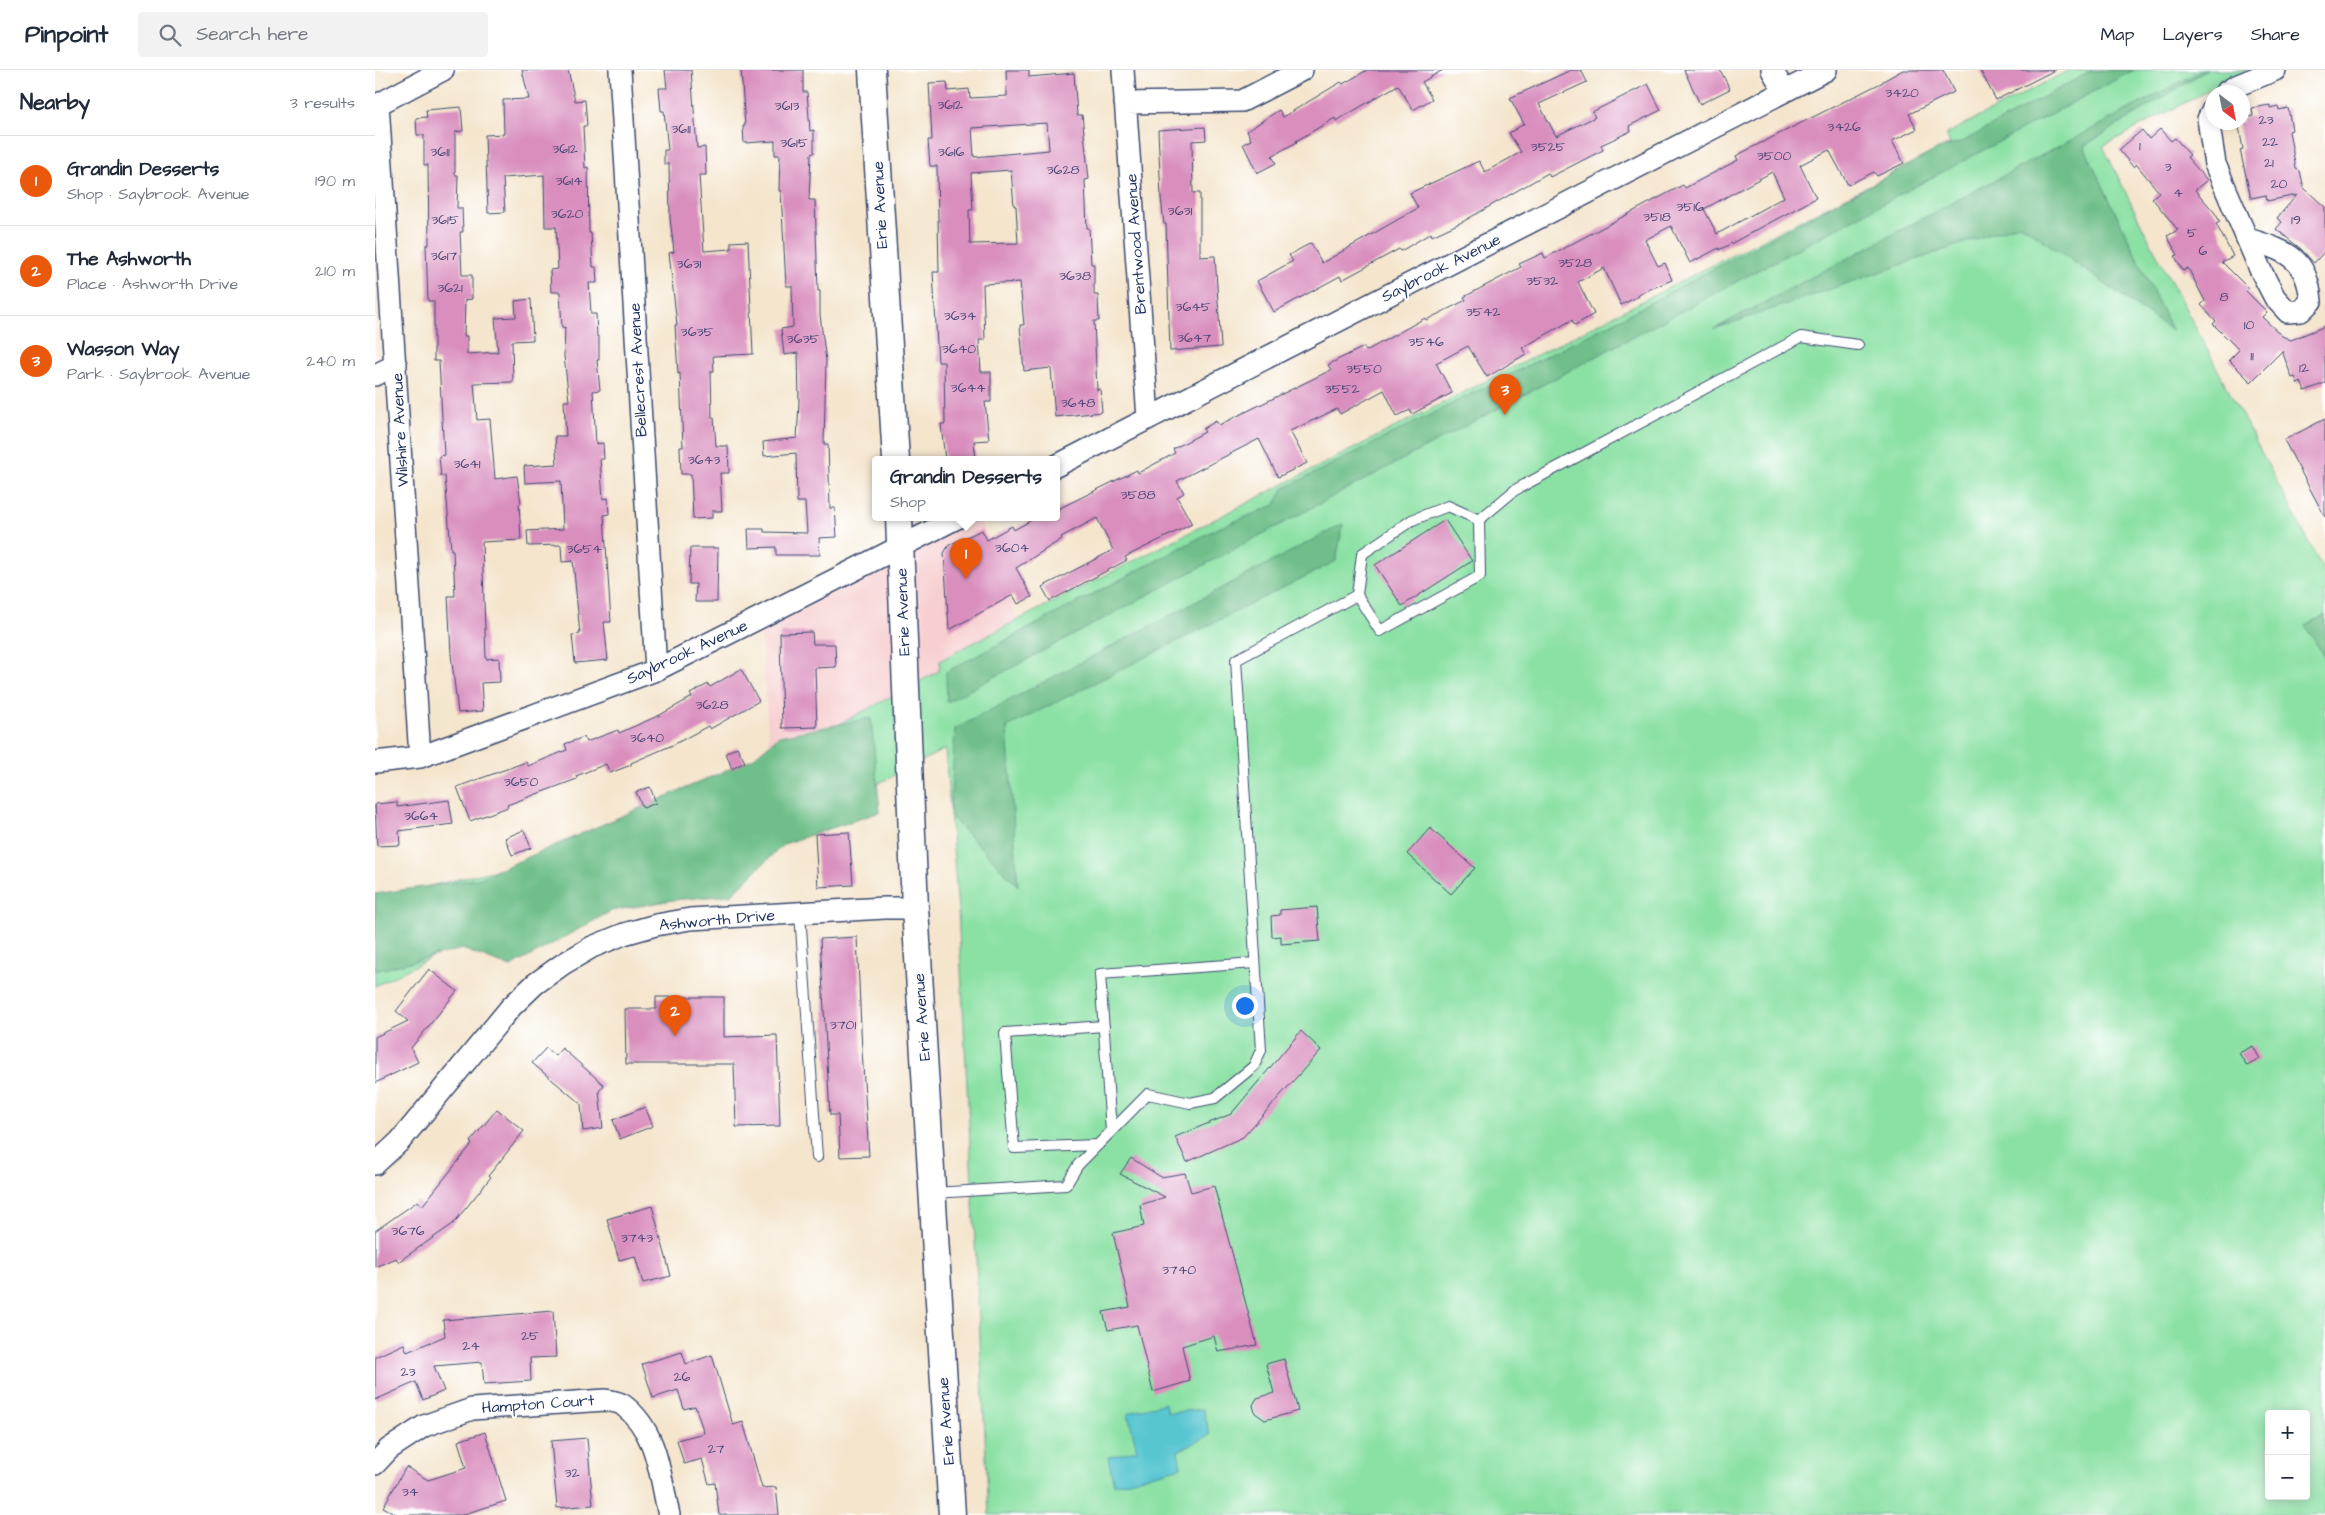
<!DOCTYPE html>
<meta charset="utf-8">
<style>
:root{--surface:#fff;--page:#f2f2f3;--text:#1f2937;--muted:#747a83;--line:#e0e1e3;--accent:#ea580c}
body{margin:0;font-family:"Architects Daughter",sans-serif;background:var(--page);color:var(--text)}
.controls{position:absolute;right:15px;bottom:15px;display:grid;overflow:hidden;border-radius:5px;box-shadow:0 2px 12px #0003}
.controls button{width:45px;height:45px;display:grid;place-items:center;padding:0;border:0;border-bottom:1px solid var(--line);background:var(--surface);color:var(--text);font:25px sans-serif}
.compass{position:absolute;left:1830px;top:15px;width:45px;height:45px;border-radius:50%;background:var(--surface);box-shadow:0 2px 12px #0003;rotate:148deg}
.you{position:absolute;left:869px;top:935px;width:18px;height:18px;margin:-12px;border:4px solid #fff;border-radius:50%;background:#1a73e8;box-shadow:0 0 0 8px #1a73e833}
.badge{display:grid;place-items:center;width:32px;height:32px;border-radius:50%;background:var(--accent);color:#fff;font-size:16px;font-weight:700}
.pin{position:absolute;translate:-50% -41px;filter:drop-shadow(0 1px 2px #0008)}
.pin::after{content:'';position:absolute;top:26px;width:18px;height:15px;background:inherit;clip-path:polygon(0 0,100% 0,50% 100%)}
.popup{position:absolute;left:497px;top:386px;width:188px;height:65px;box-sizing:border-box;display:grid;place-content:center;border-radius:5px;background:var(--surface);filter:drop-shadow(0 1px 4px #0005);font-size:16px;white-space:nowrap;color:var(--muted)}
.popup b{font-size:19px;color:var(--text)}
.popup::after{content:'';position:absolute;left:50%;top:100%;margin-left:-10px;border:10px solid transparent;border-top-color:var(--surface)}
.list{margin:0;padding:0;list-style:none}
h2{display:flex;justify-content:space-between;align-items:center;height:65px;margin:0;padding:0 20px;font-size:21px}
h2 small{font-size:16px;font-weight:400;color:var(--muted)}
.list li{display:grid;grid-template-columns:32px 1fr auto;gap:15px;align-items:center;box-sizing:border-box;height:90px;padding:0 20px;border-top:1px solid var(--line)}
.list b{display:block;font-size:19px;white-space:nowrap}
.list p{margin:0;font-size:16px;white-space:nowrap;color:var(--muted)}
.list em{font-size:16px;font-style:normal;color:var(--muted)}
.icon{flex:none;width:28px;height:28px;fill:none;stroke:currentColor;stroke-width:2;stroke-linecap:round;stroke-linejoin:round}
.map{position:relative;flex:none;width:1950px;height:1445px;overflow:hidden}
header{display:flex;align-items:center;gap:30px;box-sizing:border-box;height:70px;padding:0 25px;background:var(--surface);border-bottom:1px solid var(--line)}
header strong{font-size:24px}
nav{display:flex;gap:28px;margin-inline-start:auto;font-size:18px}
.search{width:350px;height:45px;background:var(--page);display:flex;align-items:center;gap:12px;box-sizing:border-box;padding:0 18px;border-radius:5px;color:var(--muted);font-size:19px}
main{display:flex}
aside{flex:1;background:var(--surface)}
.map>svg:first-child{display:block}
.built{fill:#f7cfd0}
.green{fill:#8be1a4;stroke:#538881;fill-rule:evenodd}
.forest{fill:#70bf8a;stroke:#467774}
.water{fill:#59c6d1;stroke:#3a7a98}
.building{fill:#d98ebe;fill-rule:evenodd}
.lines{fill:none;stroke-linecap:round;stroke-linejoin:round}
.service-casing{stroke:#3c4a6e;stroke-width:12}
.minor-casing{stroke:#3c4a6e;stroke-width:24}
.tertiary-casing{stroke:#3c4a6e;stroke-width:29}
.service{stroke:#fff;stroke-width:10}
.minor{stroke:#fff;stroke-width:21}
.tertiary{stroke:#fff;stroke-width:26}
.labels{text-anchor:middle;dominant-baseline:central;stroke-width:4;stroke-linejoin:round;paint-order:stroke}
.number-label{font-size:14px;fill:#4a4776}
.street-label{font-size:16px;fill:#1b2f5e;stroke:#fff}
</style>
<header>
<strong>Pinpoint</strong>
<div class="search"><svg class="icon" aria-label="search" viewBox="0 0 24 24"><circle cx="10" cy="10" r="6"/><path d="M15 15l6 6"/></svg>Search here</div>
<nav><a>Map</a><a>Layers</a><a>Share</a></nav>
</header>
<main>
<aside>
<h2>Nearby<small>3 results</small></h2>
<ul class="list">
<li><span class="badge">1</span><div><b>Grandin Desserts</b><p>Shop · Saybrook Avenue</p></div><em>190 m</em></li>
<li><span class="badge">2</span><div><b>The Ashworth</b><p>Place · Ashworth Drive</p></div><em>210 m</em></li>
<li><span class="badge">3</span><div><b>Wasson Way</b><p>Park · Saybrook Avenue</p></div><em>240 m</em></li>
</ul>
</aside>
<div class="map">
<svg width="1950" height="1445" viewBox="0 0 1950 1445">
<rect width="100%" height="100%" fill="#fff"/>
<filter id="ink" filterUnits="userSpaceOnUse"><feTurbulence type="fractalNoise" baseFrequency=".02" numOctaves="2"/><feDisplacementMap in="SourceGraphic" scale="10" xChannelSelector="R" yChannelSelector="G"/><feConvolveMatrix kernelMatrix="1 2 1 2 8 2 1 2 1" color-interpolation-filters="sRGB"/></filter>
<filter id="wash" filterUnits="userSpaceOnUse"><feTurbulence type="fractalNoise" baseFrequency=".0096" numOctaves="4" result="noise"/><feDisplacementMap in="SourceGraphic" scale="20" xChannelSelector="R" yChannelSelector="G"/><feGaussianBlur stdDeviation="1.12" result="paint"/><feColorMatrix in="noise" values="0 0 0 0 0 0 0 0 0 0 0 0 0 0 0 0 0 1.4 0 .05"/><feComposite in="paint" operator="in"/></filter>
<g filter="url(#wash)">
<rect width="100%" height="100%" fill="#f4e5cc"/>
<!-- built -->
<path class="built" d="M582 448H603L626 496 642 551 565 591V601L395 691 385 548Z"/>
<!-- green -->
<path class="green" d="M1694 0H1872L1728 76 1770 162 1950 503V1445H614L583 840 570 679 450 741 63 884 0 916V829L130 798 418 679 564 601 565 591 586 579 1575 74 1571 64ZM1894 1344H1931V1426H1894Z"/>
<!-- forest -->
<path class="forest" d="M1718 0H1759L572 632 571 602 841 459 900 435 908 419 1237 253 1563 79 1589 71Z
M1828 0H1832L1709 76 1797 261 1645 154 1339 259Z
M968 454 961 491 632 657 643 816 575 746 580 659Z
M1950 545V587L1930 556Z
M496 648 505 742 409 774 356 825 298 830 236 841 136 897 87 879 0 901V824L103 809 377 689 404 666Z"/>
<!-- water -->
<path class="water" d="M790 1333 793 1343 828 1339 835 1365 803 1381 806 1397 739 1415 733 1387 762 1380 753 1343Z"/>
<g id="blocks">
<!-- building -->
<path class="building" d="M147 0H193L200 31 210 30 212 56H208L210 98 213 97 214 163H216L218 197H221L222 213H214L216 244H221L222 267H224V290H222L225 320 218 321 221 374 228 373 229 389H225L228 429 233 428 234 444 229 445 236 552H229L233 590 200 593 197 565 205 564 198 491 187 492 186 475 153 476 152 461 188 459 186 411 150 413 149 396 182 394 180 366H191L189 331H194L189 286 190 257 187 258 185 222H176L175 200 183 199 181 157H170L169 105 128 108 130 142 113 143 110 65 129 64 128 30 154 29Z
M290 0H316L322 78 330 77 331 105H324L329 181 356 179V172L373 171 378 284 338 286 339 301H336L337 348 339 347 341 376H353L354 403H345L347 441H337V448L318 449 316 404H306L305 377H308L305 303 303 304 300 255H302L294 183 299 182 295 148 294 94H289V80H293L289 41H286L284 18H292Z
M366 0H428V22H432L435 61 439 60V83L436 84 434 130H440L443 221H445V245L451 291 449 374H453L455 438H460L462 467 444 468 445 485H401V477L374 478 373 459H389V462L432 463 430 432H422L421 383 389 386 388 372 422 368 424 333 423 283 409 285 406 259 418 257 417 216H411L406 121H404L405 85H400V71L369 73 368 56H370Z
M631 0H654V7L699 3 702 45H707L714 109 710 110 712 158H714L716 194H719V225H723L724 251H719L722 320 725 319 727 342 680 347 676 298 649 301 645 255H649L645 212 608 214 610 270H604L606 302H616V332H610L614 370 599 371 601 390H570L566 354H570L569 292H563L558 202H564L562 96H555L553 70H557L554 13 572 12 573 21 594 19 595 28 632 26ZM672 53 674 80 599 87 597 58ZM636 100 639 136H641L643 173 595 174 594 140H598L596 103Z
M992 0H1068L1047 12 1057 29 1038 40 1023 15 961 51 960 48 921 71 922 72 897 86 901 93 882 103 868 74 876 70 872 61 904 40 908 47 966 12 968 14Z
M1196 0H1206L1212 12 1164 34 1181 66 1220 47 1217 42 1273 14 1286 40 1254 56 1256 61 1226 75 1228 80 1175 107 1173 103 1089 151 1057 166 1056 163 1026 181 1024 179 967 210 965 206 899 242 882 211 918 191 914 185 936 173 947 193 1043 138 1035 123 1104 91 1110 102 1146 82 1134 63 1149 54 1135 28Z
M1309 0H1345L1355 19 1325 34Z
M1528 0H1568L1579 22 1534 44 1542 59 1517 71 1529 93 1502 106 1499 102 1473 115 1454 80 1425 95 1441 128 1344 180V178L1315 193 1296 156 1270 170 1283 196 1290 193 1297 210 1263 224 1264 226 1246 235 1229 198 1203 212 1219 244 1200 255 1197 250 1147 278 1151 284 1112 307 1093 276 1061 293 1077 323 1037 344 1035 340 1022 346 1009 320 965 344 962 339 915 361 932 393 903 407 884 369 802 411 809 423 802 427 817 454 750 487 752 490 675 531 667 517 738 480 722 448 686 467 687 469 641 498 657 527 643 534 638 525 574 560 569 483 574 475 607 460 612 470 637 456 639 460 660 448H681V440L762 400 763 403 800 383 798 379 830 362 828 359 841 351 844 355 956 300 953 295 966 288 989 277 991 281 1050 248 1051 250 1091 230 1089 227 1146 197 1144 194 1168 183 1170 188 1308 115 1310 118 1363 90 1361 86 1376 78 1508 12V11ZM1397 102 1409 127 1342 164 1329 139Z
M1605 0H1680L1621 30Z
M1895 35V38L1903 36 1904 40 1913 38 1917 60 1914 61 1921 99 1925 101 1929 118 1950 137V181L1939 193 1926 179 1901 159 1907 152 1902 148 1922 125 1892 131 1891 125 1876 128 1865 80 1868 79 1863 52H1868V48L1878 46 1877 38Z
M86 37 88 61 80 62V105H83L82 138H87L88 162H85L87 205H97V229L90 230 89 266H92V284L123 282 120 248 141 247 140 231 156 229 158 270 137 271 138 312 99 313 102 350 115 349 120 409 142 406 146 433 144 434 146 470 107 472 111 589 124 588 125 612 106 613 108 641 83 643 76 584 73 526H80L78 480H76L70 406H66L64 386 69 385 64 291H59V231H53L51 175H54L53 95H49V65H42L41 48 52 47 51 40Z
M830 57 831 70 817 71 818 123H825V187L840 186 846 277 795 281 791 154H789L786 128 783 60Z
M1785 59 1796 71 1800 68 1815 85 1812 87 1832 110 1820 120 1840 143 1845 152 1841 154 1858 186 1847 192 1873 218 1871 221 1892 242 1887 247 1907 266 1916 270 1950 256V313L1930 321 1926 312 1923 314 1920 307 1917 308 1907 281 1876 312 1854 290 1864 280 1838 254 1841 251 1826 235 1830 231 1813 198 1808 201 1800 186 1803 185 1792 166 1803 160 1777 128 1784 122 1761 94 1758 97 1744 80 1767 60 1774 69Z
M1950 349V447L1909 370Z
M1070 450 1097 491 1027 536 1000 495Z
M315 478H343L342 532H320L321 514H314Z
M437 562 438 574H460L461 597 440 598 442 657 407 658 405 563Z
M366 599 384 631 335 659 333 656 300 674 256 693V695L235 703 231 694 201 706 202 709 132 735 133 737 95 751 82 717 151 692 153 696 192 680 190 674 209 667 211 672 243 660 244 663 285 645 317 627 315 624 333 614 335 617Z
M362 677 370 692 357 699 351 683Z
M275 717 281 733 268 738 261 722Z
M74 730 78 754 24 761 25 775 2 776 0 734 22 732V737Z
M1055 758 1100 798 1076 824 1032 784Z
M149 760 156 778 137 785 130 768Z
M474 762 478 815 443 817 440 764Z
M942 837 945 871 906 874V866L897 867 896 846 905 845V840Z
M482 867 487 981 494 1086 465 1087 463 1045H455L445 869Z
M54 899 82 921 36 978 43 992 0 1013V967L33 951 21 941Z
M281 927H349V967L402 965 405 1056 361 1057 359 994H251L250 939H281Z
M926 961 946 980 868 1067 812 1092 800 1067 856 1044Z
M1878 976 1885 989 1872 996 1864 983Z
M171 978 180 986 187 978 229 1015 224 1021 228 1058 208 1061 206 1034 157 993Z
M270 1037 278 1056 245 1069 238 1050Z
M122 1039 149 1061 114 1105 116 1107 78 1154 23 1192 21 1188 0 1197V1161L43 1131 47 1136 97 1074 95 1072Z
M756 1088 786 1107 810 1103 816 1122 839 1116 882 1275 843 1282 839 1266 807 1276 815 1311 778 1322 762 1255 733 1260 728 1242 755 1237 738 1163 769 1156 765 1135 790 1127 745 1104Z
M277 1136 296 1206 268 1213 260 1186 244 1190 232 1149Z
M178 1241 181 1287 155 1288 156 1311 109 1314 107 1292 59 1296 69 1321 48 1330 41 1312 0 1330V1287L29 1274 32 1282 70 1266 68 1250Z
M307 1282 311 1294 337 1285 358 1355 368 1352 387 1418 401 1417 404 1445H344L340 1413 334 1414 327 1389 309 1394 302 1370 329 1363 320 1336 309 1339 303 1320 278 1328 267 1294Z
M909 1289 923 1341 890 1350 880 1343 878 1335 882 1328 899 1323 891 1294Z
M110 1362 131 1431 86 1445H23L8 1437 31 1397 53 1410 91 1398 83 1371Z
M212 1368 218 1435 182 1438 176 1371Z"/>
</g>
</g>
<g filter="url(#ink)">
<use href="#blocks" fill-opacity="0" stroke="#3c4a6e" stroke-width="1"/>
<g class="lines">
<!-- service casing -->
<g class="service-casing">
<path id="service" d="M982 525 987 484 1037 450 1073 436 1104 450
M425 843 442 1087
M736 1061 725 904 880 893
M723 1075 639 1078 630 963 729 956
M559 1123 691 1115 703 1095 773 1024 815 1033 840 1028 879 996 886 980 861 590 982 525 1005 561 1105 506 1104 450 1140 420 1426 267 1483 275"/>
</g>
<!-- minor casing -->
<g class="minor-casing">
<path id="minor" d="M245 0 281 600
M748 0 773 348
M1397 0 1409 21
M1851 22 1861 16 1900 0
M750 33 867 31 927 0
M3 34 45 687
M0 36 68 0
M1838 39 1833 49 1840 94 1885 199 1900 228 1913 242 1926 241 1936 231C1932 186 1910 181 1873 169
M0 305 21 295
M681 396 1451 0
M0 692 45 687 281 600 582 448
M0 1094 25 1071 136 937 160 914 188 894 217 877 249 864 281 855 315 849 510 838H540
M0 1394 14 1379 49 1356 97 1339 230 1330C236 1331 244 1332 248 1335 283 1361 285 1407 294 1445"/>
</g>
<!-- tertiary casing -->
<g class="tertiary-casing">
<path id="tertiary" d="M497 0 521 390
M524 448 540 838 577 1445"/>
</g>
<!-- service -->
<use href="#service" class="service"/>
<!-- minor -->
<use href="#minor" class="minor"/>
<!-- tertiary -->
<use href="#tertiary" class="tertiary"/>
</g>
</g>
<g class="labels">
<!-- number labels -->
<g class="number-label">
<text x="1527" y="23">3420</text>
<text x="575" y="35">3612</text>
<text x="412" y="36">3613</text>
<text x="1891" y="50">23</text>
<text x="1469" y="57">3426</text>
<text x="306" y="59">3611</text>
<text x="1895" y="72">22</text>
<text x="419" y="73">3615</text>
<text x="1765" y="76">1</text>
<text x="1173" y="77">3525</text>
<text x="190" y="79">3612</text>
<text x="65" y="82">3611</text>
<text x="576" y="82">3616</text>
<text x="1399" y="86">3500</text>
<text x="1894" y="93">21</text>
<text x="1793" y="97">3</text>
<text x="688" y="100">3628</text>
<text x="194" y="111">3614</text>
<text x="1904" y="114">20</text>
<text x="1803" y="123">4</text>
<text x="1315" y="137">3516</text>
<text x="805" y="141">3631</text>
<text x="192" y="144">3620</text>
<text x="1282" y="147">3518</text>
<text x="70" y="150">3615</text>
<text x="1921" y="150">19</text>
<text x="1817" y="163">5</text>
<text x="1828" y="181">6</text>
<text x="69" y="186">3617</text>
<text x="1200" y="193">3528</text>
<text x="314" y="194">3631</text>
<text x="700" y="206">3638</text>
<text x="1167" y="211">3532</text>
<text x="75" y="218">3621</text>
<text x="1849" y="227">8</text>
<text x="818" y="237">3645</text>
<text x="1108" y="242">3542</text>
<text x="585" y="246">3634</text>
<text x="1874" y="255">10</text>
<text x="322" y="262">3635</text>
<text x="819" y="268">3647</text>
<text x="428" y="269">3635</text>
<text x="1051" y="272">3546</text>
<text x="584" y="279">3640</text>
<text x="1877" y="286">11</text>
<text x="1929" y="298">12</text>
<text x="989" y="299">3550</text>
<text x="593" y="318">3644</text>
<text x="967" y="319">3552</text>
<text x="703" y="333">3648</text>
<text x="329" y="390">3643</text>
<text x="92" y="394">3641</text>
<text x="763" y="425">3588</text>
<text x="637" y="478">3604</text>
<text x="209" y="479">3654</text>
<text x="337" y="635">3628</text>
<text x="272" y="668">3640</text>
<text x="146" y="712">3650</text>
<text x="46" y="746">3664</text>
<text x="468" y="955">3701</text>
<text x="33" y="1161">3676</text>
<text x="262" y="1168">3743</text>
<text x="804" y="1200">3740</text>
<text x="155" y="1266">25</text>
<text x="96" y="1276">24</text>
<text x="33" y="1302">23</text>
<text x="307" y="1307">26</text>
<text x="341" y="1379">27</text>
<text x="197" y="1403">32</text>
<text x="35" y="1422">34</text>
</g>
<!-- street labels -->
<g class="street-label">
<text transform="translate(505 135) rotate(-93)">Erie Avenue</text>
<text transform="translate(761 174) rotate(-94)">Brentwood Avenue</text>
<text transform="translate(1066 198) rotate(-27)">Saybrook Avenue</text>
<text transform="translate(263 300) rotate(-93)">Bellecrest Avenue</text>
<text transform="translate(25 360) rotate(-93)">Wilshire Avenue</text>
<text transform="translate(528 542) rotate(-92)">Erie Avenue</text>
<text transform="translate(312 582) rotate(-25)">Saybrook Avenue</text>
<text transform="translate(342 850) rotate(-5)">Ashworth Drive</text>
<text transform="translate(547 947) rotate(-94)">Erie Avenue</text>
<text transform="translate(163 1334) rotate(-4)">Hampton Court</text>
<text transform="translate(571 1351) rotate(-94)">Erie Avenue</text>
</g>
</g>
</svg>
<div class="controls">
<button>+</button>
<button>−</button>
</div>
<svg class="compass" viewBox="-18 -18 36 36"><path d="M0-13l5 13h-10z" fill="#e53935"/><path d="M0 13l5-13h-10z" fill="#747a83"/></svg>
<div class="you"></div>
<div class="pin badge" style="left:591px;top:509px">1</div>
<div class="popup"><b>Grandin Desserts</b>Shop</div>
<div class="pin badge" style="left:300px;top:966px">2</div>
<div class="pin badge" style="left:1130px;top:345px">3</div>
</div>
</main>
